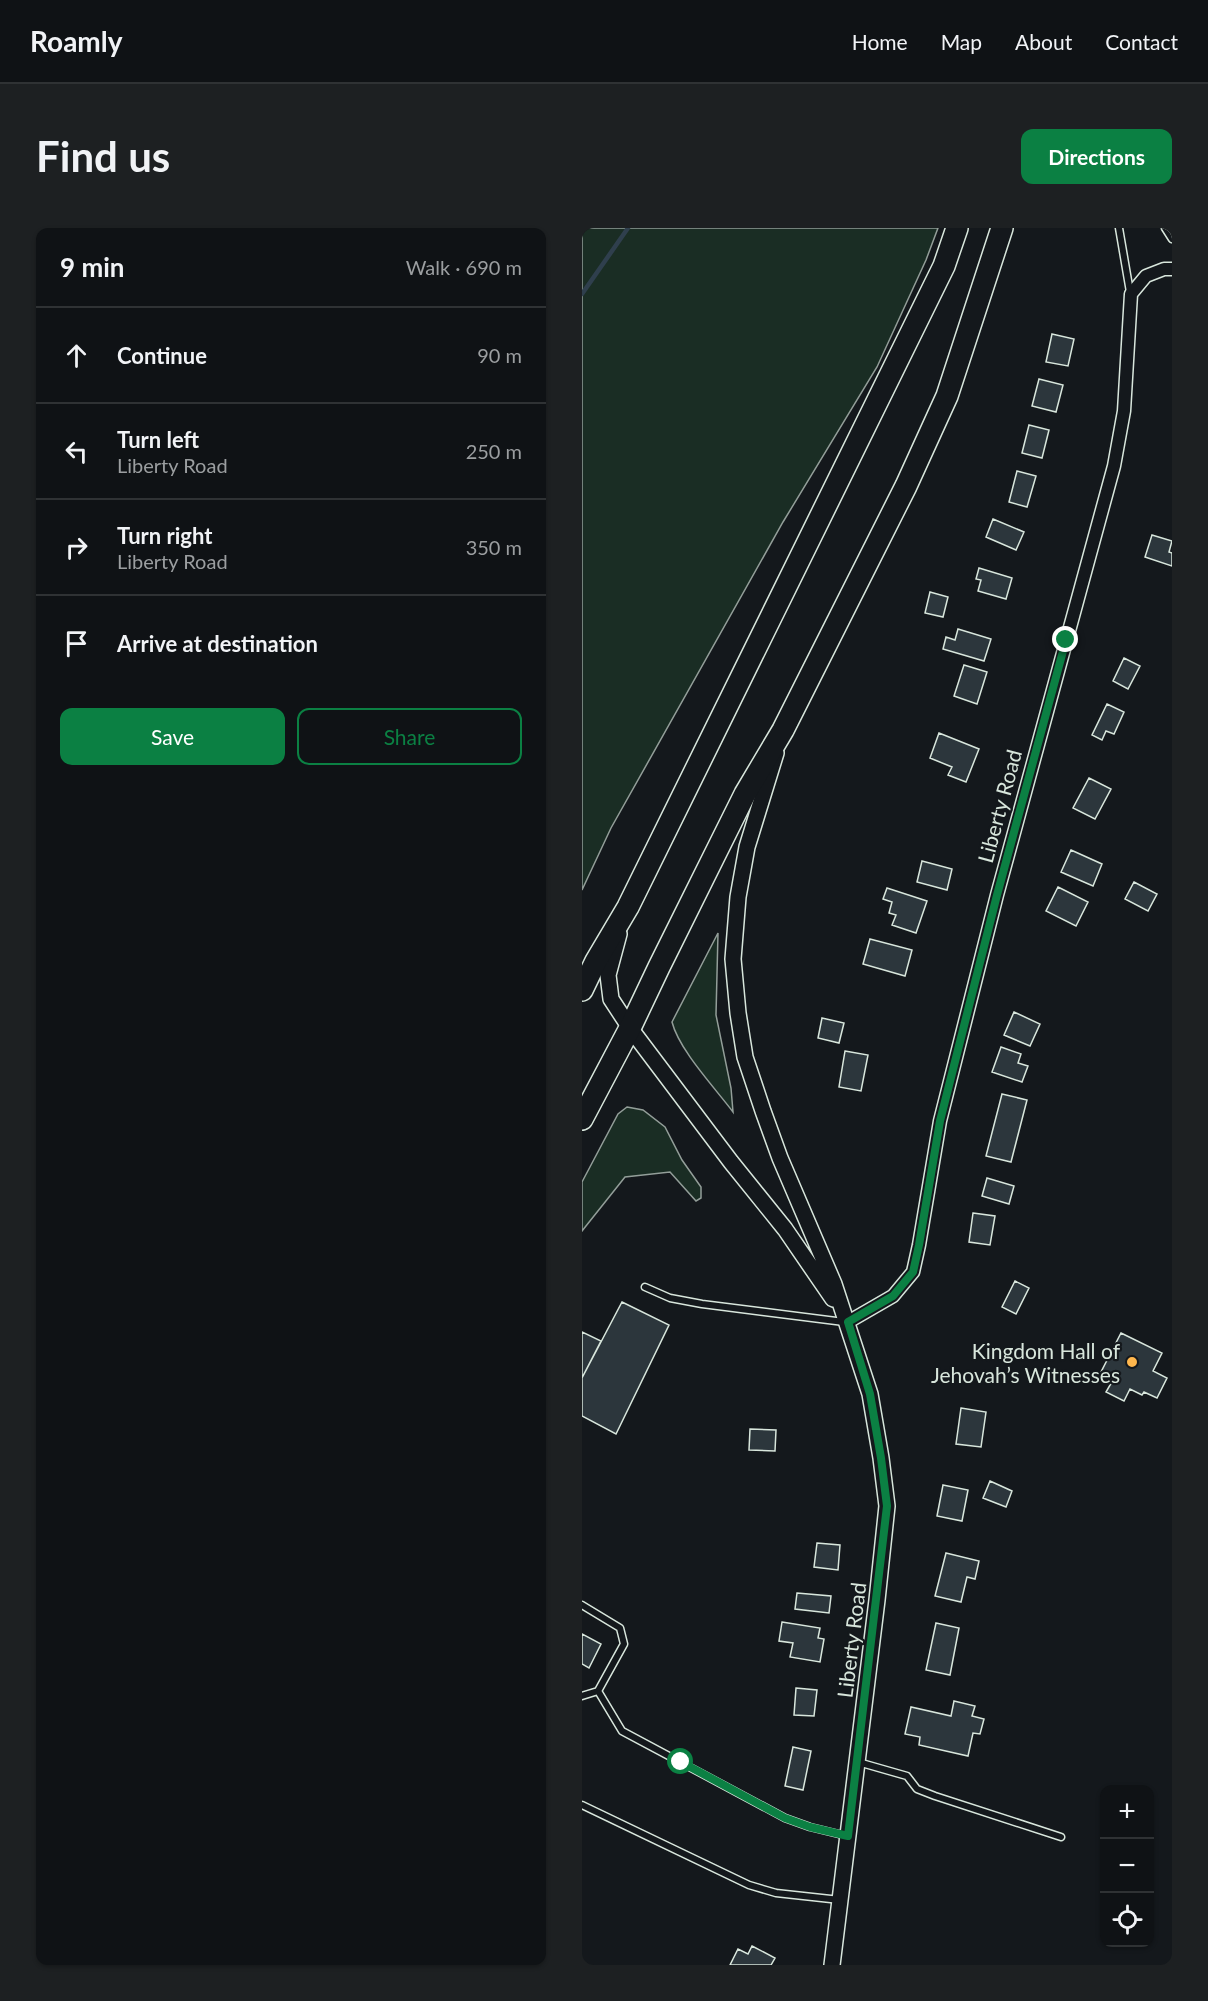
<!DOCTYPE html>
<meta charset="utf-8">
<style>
:root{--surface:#0f1215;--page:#1d2022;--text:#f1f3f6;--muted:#9b9ea0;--line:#2f3234;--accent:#0b8043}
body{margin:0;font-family:Lato,sans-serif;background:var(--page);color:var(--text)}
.controls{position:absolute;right:18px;bottom:18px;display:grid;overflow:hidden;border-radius:12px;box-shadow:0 2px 4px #0004}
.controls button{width:54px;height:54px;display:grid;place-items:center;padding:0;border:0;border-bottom:2px solid var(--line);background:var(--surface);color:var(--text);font:30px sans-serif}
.stop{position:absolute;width:18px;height:18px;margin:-14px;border:4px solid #0b8043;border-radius:50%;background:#fff}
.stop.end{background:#0b8043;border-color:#fff;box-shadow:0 2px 6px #0008}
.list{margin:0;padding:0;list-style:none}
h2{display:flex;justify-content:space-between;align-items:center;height:78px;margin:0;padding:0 24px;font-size:26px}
h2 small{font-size:20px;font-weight:400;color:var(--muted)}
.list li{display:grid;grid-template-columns:39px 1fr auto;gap:18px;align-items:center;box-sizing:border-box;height:96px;padding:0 24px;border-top:2px solid var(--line)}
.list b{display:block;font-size:22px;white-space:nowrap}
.list p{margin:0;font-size:20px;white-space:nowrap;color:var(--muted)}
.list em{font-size:20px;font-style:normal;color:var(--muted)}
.actions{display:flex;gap:12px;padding:18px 24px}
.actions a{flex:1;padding:14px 0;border:2px solid var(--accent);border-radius:12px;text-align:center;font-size:21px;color:var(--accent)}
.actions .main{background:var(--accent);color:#fff}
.icon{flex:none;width:33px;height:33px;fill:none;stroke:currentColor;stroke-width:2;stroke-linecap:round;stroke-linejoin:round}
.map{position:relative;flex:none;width:590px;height:1737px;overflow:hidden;border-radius:12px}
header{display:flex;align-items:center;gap:36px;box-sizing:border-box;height:84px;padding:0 30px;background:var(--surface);border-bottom:2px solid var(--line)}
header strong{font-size:28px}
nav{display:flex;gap:33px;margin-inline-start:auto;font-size:21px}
.intro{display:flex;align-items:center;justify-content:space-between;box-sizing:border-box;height:144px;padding:0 36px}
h1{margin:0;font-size:42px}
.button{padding:15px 27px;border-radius:12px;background:var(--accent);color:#fff;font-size:21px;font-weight:700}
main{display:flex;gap:36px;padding:0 36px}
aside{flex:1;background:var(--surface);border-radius:12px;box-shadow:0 2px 4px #0004}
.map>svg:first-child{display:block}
.green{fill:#1a2d24;stroke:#939e99;stroke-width:1.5}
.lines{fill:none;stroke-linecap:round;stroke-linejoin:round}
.stream{stroke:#2f3f4d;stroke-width:4.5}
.building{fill:#2c363c;stroke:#d8e6dc;stroke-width:1.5}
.service-casing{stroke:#d8e6dc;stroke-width:9}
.minor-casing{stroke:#d8e6dc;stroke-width:15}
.tertiary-casing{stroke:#d8e6dc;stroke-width:18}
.trunk-casing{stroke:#d8e6dc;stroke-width:24}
.service{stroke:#14181c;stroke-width:6}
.minor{stroke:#14181c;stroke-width:12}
.tertiary{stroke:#14181c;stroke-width:15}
.trunk{stroke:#14181c;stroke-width:21}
.route{stroke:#0b8043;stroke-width:8}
.poi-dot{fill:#ffb74d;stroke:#14181c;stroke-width:2}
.labels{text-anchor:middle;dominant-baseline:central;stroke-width:4.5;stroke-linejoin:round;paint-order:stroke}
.street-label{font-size:21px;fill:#d8e6dc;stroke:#14181c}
.poi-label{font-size:21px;fill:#d8e6dc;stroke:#14181c;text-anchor:end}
</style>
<header>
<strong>Roamly</strong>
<nav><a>Home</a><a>Map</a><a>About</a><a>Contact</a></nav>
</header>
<div class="intro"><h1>Find us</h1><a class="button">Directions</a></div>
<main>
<aside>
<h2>9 min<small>Walk · 690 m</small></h2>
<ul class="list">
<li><svg class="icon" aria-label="ahead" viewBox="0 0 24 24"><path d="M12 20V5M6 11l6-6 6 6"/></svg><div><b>Continue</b></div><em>90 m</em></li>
<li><svg class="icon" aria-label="left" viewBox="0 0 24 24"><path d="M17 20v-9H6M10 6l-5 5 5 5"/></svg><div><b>Turn left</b><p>Liberty Road</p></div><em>250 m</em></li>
<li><svg class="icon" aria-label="right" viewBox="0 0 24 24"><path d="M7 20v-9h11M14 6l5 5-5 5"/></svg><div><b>Turn right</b><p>Liberty Road</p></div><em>350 m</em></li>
<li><svg class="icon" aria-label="arrive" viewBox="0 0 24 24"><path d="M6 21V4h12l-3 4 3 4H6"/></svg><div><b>Arrive at destination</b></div></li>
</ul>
<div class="actions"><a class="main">Save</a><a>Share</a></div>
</aside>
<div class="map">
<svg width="590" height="1737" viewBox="0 0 590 1737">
<rect width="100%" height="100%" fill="#14181c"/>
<!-- green -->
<path class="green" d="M0 0H356L344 32 295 139 201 294 29 600 0 662Z
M136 705 134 787 149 860 151 884C133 860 97 822 90 794Z
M45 879 61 882 83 899 100 932 119 959V970L114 973 88 944 43 949 0 1003V954L36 886Z"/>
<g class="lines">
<!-- stream -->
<path class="stream" d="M0 66 46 0"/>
</g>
<!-- building -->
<path class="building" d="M470 106 492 111 486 138 464 134Z
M457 151 481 157 474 184 450 178Z
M447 197 467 202 460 230 440 225Z
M435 243 454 248 445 279 427 274Z
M411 291 442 304 434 322 404 309Z
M570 307 590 313 587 324 590 325V338L563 329Z
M397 340 430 350 424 371 396 363 399 352 394 351Z
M348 364 366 369 361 389 343 385Z
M376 401 409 411 402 433 361 421 364 409 373 412Z
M542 430 558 438 546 461 531 453Z
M382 437 405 444 395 476 372 468Z
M525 476 542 484 532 506 524 503 520 512 510 507Z
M357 505 397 521 384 554 366 547 370 539 348 530Z
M507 550 529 561 513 591 491 580Z
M489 622 520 636 511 658 479 644Z
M340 633 370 641 365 662 335 654Z
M552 654 575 666 566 683 543 671Z
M476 659 506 674 494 698 464 683Z
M305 660 345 673 334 705 310 697 314 687 307 685 310 674 301 671Z
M288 711 330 722 323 748 281 736Z
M432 784 458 796 448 818 422 807Z
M240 790 262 795 257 815 236 810Z
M419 819 439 826 436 835 446 838 440 854 410 844Z
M263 823 286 827 279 863 257 859Z
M420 866 445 872 429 934 404 928Z
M405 950 432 958 427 976 400 968Z
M391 985 413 988 408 1017 387 1014Z
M433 1053 447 1060 434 1086 420 1079Z
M40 1074 87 1097 34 1206 0 1188V1150Z
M0 1104 19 1113 0 1150Z
M539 1105 580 1125 571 1143 585 1150 575 1170 562 1164 560 1167 548 1161 542 1173 524 1164 531 1152 518 1146Z
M379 1180 404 1184 399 1219 374 1216Z
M168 1201 194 1202 193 1223 167 1222Z
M408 1253 430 1263 424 1279 401 1270Z
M361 1257 386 1262 380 1293 355 1288Z
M235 1315 258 1317 256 1342 232 1339Z
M364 1325 397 1333 393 1351 385 1349 379 1374 353 1368Z
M215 1365 249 1368 247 1385 213 1381Z
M200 1394 238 1400 236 1410 242 1411 238 1434 208 1429 211 1415 197 1413Z
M354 1395 377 1400 368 1447 344 1442Z
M0 1406 19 1416 7 1440 0 1436Z
M214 1460 235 1462 232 1488 212 1487Z
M372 1473 393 1478 390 1488 402 1491 398 1506 391 1505 386 1528 337 1517 338 1509 323 1506 329 1479 369 1488Z
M211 1519 229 1523 221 1562 203 1558Z
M170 1718 193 1730 189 1737H148L156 1721 166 1726Z"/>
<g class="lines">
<!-- service casing -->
<g class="service-casing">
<path id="service" d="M537 0 548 64
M583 0 590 11
M63 1059 88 1070 120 1076 262 1094
M0 1377 38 1400 42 1416 16 1463 0 1468
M16 1463 40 1503 203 1590 228 1599 265 1608
M276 1534 325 1548 335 1561 353 1568 479 1609
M0 1577 167 1657 194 1665 258 1672"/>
</g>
<!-- minor casing -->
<g class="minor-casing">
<path id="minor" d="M266 1094 311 1068 331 1044 337 1017 358 893 415 667 532 238 542 183 549 66 564 48 582 41H590"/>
</g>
<!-- tertiary casing -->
<g class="tertiary-casing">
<path id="tertiary" d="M194 525 165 619 156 669 151 731 156 785 163 829 181 883 198 930 252 1056 288 1166 299 1230 305 1278 295 1372 250 1737
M37 706 26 747 29 771 48 800 149 934 203 1001 251 1071"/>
</g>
<!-- trunk casing -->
<g class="trunk-casing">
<path id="trunk" d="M0 762 14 733 46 679 362 38 375 0
M0 891 48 800 77 739 163 566 201 502 324 258 365 168 420 0"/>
</g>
<!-- service -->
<use href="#service" class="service"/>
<!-- minor -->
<use href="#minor" class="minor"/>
<!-- tertiary -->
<use href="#tertiary" class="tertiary"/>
<!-- trunk -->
<use href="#trunk" class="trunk"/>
</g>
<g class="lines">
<!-- route -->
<path class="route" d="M99 1534 203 1590 228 1599 266 1608 305 1278 299 1230 288 1166 266 1094 311 1068 331 1044 337 1017 358 893 415 667 484 412"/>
</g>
<!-- markers -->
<circle class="poi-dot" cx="550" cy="1134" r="6"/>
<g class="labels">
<!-- street labels -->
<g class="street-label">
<text transform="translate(417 578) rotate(-75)">Liberty Road</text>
<text transform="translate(269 1412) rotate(-83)">Liberty Road</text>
</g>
<!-- poi labels -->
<g class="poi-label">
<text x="538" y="1122">Kingdom Hall of<tspan x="538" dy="24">Jehovah’s Witnesses</tspan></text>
</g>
</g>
</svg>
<div class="controls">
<button>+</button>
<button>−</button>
<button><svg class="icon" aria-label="locate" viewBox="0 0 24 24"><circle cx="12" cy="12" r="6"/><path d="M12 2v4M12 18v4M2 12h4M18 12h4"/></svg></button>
</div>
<div class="stop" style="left:99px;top:1534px"></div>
<div class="stop end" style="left:484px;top:412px"></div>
</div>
</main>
